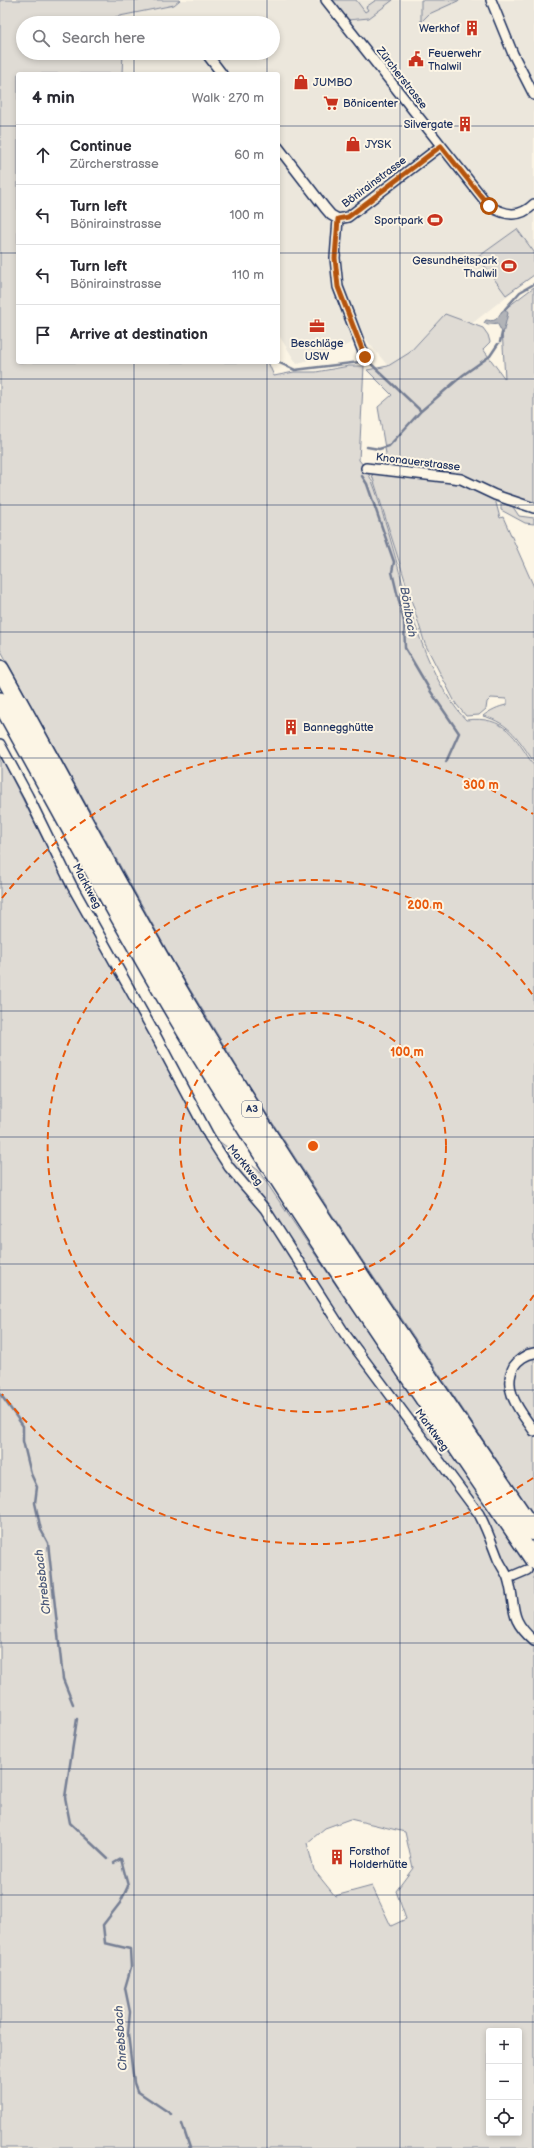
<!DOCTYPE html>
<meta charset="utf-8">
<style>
:root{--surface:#fff;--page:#f2f2f3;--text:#2b2b33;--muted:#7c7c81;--line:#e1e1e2}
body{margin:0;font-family:"Balsamiq Sans",sans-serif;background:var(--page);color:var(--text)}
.controls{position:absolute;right:12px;bottom:12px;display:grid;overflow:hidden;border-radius:4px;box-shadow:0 2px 6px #0003}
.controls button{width:36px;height:36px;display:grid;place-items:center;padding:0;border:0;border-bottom:1px solid var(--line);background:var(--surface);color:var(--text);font:20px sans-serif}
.stop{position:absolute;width:12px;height:12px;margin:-9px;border:3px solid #b45309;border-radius:50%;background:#fff}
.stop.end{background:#b45309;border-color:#fff;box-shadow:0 1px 4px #0008}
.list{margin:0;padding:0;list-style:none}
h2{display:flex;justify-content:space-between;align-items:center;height:52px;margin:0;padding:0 16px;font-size:17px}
h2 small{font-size:13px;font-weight:400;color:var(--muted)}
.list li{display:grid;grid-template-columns:26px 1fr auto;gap:12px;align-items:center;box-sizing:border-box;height:60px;padding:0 16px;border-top:1px solid var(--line)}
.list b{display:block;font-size:15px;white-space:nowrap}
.list p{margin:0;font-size:13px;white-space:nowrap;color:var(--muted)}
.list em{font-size:13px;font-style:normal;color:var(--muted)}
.icon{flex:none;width:22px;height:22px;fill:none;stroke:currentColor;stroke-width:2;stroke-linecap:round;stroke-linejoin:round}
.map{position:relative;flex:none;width:534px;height:2148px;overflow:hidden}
.search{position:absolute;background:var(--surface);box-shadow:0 2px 6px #0003;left:16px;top:16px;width:264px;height:44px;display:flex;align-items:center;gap:10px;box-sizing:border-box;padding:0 14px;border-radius:22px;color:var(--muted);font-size:15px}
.panel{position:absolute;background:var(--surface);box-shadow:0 2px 6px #0003;left:16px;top:72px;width:264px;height:292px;border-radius:4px}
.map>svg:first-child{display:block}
.built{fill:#ece7dc}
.green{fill:#dfdbd4;stroke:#7d8599;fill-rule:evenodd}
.water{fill:#b2b4b8;stroke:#767f94}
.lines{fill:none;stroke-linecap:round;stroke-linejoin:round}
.stream{stroke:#767f94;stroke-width:2.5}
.street-casing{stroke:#1b2f5e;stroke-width:12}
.highway-casing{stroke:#1b2f5e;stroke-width:20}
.street{stroke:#fcf5e5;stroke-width:9}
.highway{stroke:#fcf5e5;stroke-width:17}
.route{stroke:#b45309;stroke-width:5}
.grid{fill:none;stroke:#1b2f5e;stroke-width:1;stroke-opacity:0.55}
.ring{fill:none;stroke:#e8590c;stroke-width:2;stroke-dasharray:7 5}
.labels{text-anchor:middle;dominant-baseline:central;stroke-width:4;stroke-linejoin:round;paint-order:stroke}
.shield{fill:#fcf5e5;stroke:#5e6a86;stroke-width:1}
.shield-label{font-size:10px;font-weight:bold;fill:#1b2f5e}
.poi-label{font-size:11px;fill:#1b2f5e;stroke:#fcf5e5;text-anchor:start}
.street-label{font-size:11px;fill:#1b2f5e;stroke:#fcf5e5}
.water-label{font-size:12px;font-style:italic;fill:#485779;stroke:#fcf5e5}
.centre{fill:#e8590c;stroke:#fcf5e5;stroke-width:2}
.ring-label{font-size:12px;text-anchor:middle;font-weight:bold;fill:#e8590c;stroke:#fcf5e5;stroke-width:4;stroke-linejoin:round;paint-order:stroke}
</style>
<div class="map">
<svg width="534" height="2148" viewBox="0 0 534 2148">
<rect width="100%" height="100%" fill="#fcf5e5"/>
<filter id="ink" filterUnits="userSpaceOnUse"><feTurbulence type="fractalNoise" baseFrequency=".025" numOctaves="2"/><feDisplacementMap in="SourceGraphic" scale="8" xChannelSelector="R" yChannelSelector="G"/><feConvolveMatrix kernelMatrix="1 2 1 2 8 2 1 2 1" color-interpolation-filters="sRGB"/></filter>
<g filter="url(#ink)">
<!-- built -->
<path class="built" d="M180 0H534V275L470 325 444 315 409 353 388 366 363 336 343 347 297 364 278 334V74H122L123 53H273V23H117L115 17 174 5Z"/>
<!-- green -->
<path class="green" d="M0 0H180L174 5 115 17 117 23H23V53H123L122 74H18V362H268L274 376 294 372H316L349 366H364L359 460C374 476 378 501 385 521 404 583 421 673 466 720 505 715 515 737 534 766V2148H0V755L62 876 129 994 197 1125 258 1170 470 1483 499 1463 346 1236 250 1088 174 963 0 649ZM350 1819 405 1832 413 1868 396 1891 406 1919 391 1926 372 1886 335 1896 314 1870 307 1843 325 1828ZM489 2031H519V2133H489Z
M332 0H356L365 12 368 10 366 7 376 0H393L369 18 348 20Z
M421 0H460L429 14 421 22Z
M517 229 534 252V275L506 295 478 257Z
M534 287V506L495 499 500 518 503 517 534 587V762C519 740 510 723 483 716 489 711 499 706 507 705V699L491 698 487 702 486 709 479 715 466 716 456 704 425 644 372 475 374 472 382 467 378 465 386 454 378 407 392 395 367 370 388 366 409 353 445 314 483 328 488 335 490 342 483 349 505 379 501 312Z
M501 503 513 507 519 516 534 518V524L525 523 501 510Z"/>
<!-- water -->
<path class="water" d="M505 309 508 313 503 334 497 323 488 325 484 323 486 320C500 323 496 315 505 309Z"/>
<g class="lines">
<!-- stream -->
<path class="stream" d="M505 309 520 292 534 284
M500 342 502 333
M278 362 295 370 368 361 421 411
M367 447 379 449 389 446 421 411 463 375 490 356 498 344
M362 476 367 484 394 562 392 572 404 622 405 648 431 692 459 733 446 762
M1 1395 23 1426V1441L31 1474 37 1487 35 1503 41 1530 48 1543 63 1679 73 1704
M77 1719 65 1797 70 1823 108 1859
M114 1863 121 1859 128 1886 120 1903 103 1925 105 1943 130 1949 131 1967 125 1988 130 2012 128 2034 134 2083 137 2091 171 2114
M182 2124 190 2148"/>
<!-- street casing -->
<g class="street-casing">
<path id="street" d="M326 0 489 206C505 215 519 219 534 204
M491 0 513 54 534 95
M206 53 222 74
M278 147 325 208 331 215 338 219
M338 219 335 258 338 287 365 357
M338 219 348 217 441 146
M366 468 461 479 495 495 534 508
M0 744 28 796 72 886 157 1038 209 1136 229 1167 265 1209 345 1334 479 1514C487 1529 492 1544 498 1559 501 1566 506 1572 508 1578 517 1608 507 1617 534 1641
M534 1353C526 1354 518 1360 514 1366 501 1390 521 1412 534 1431
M508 1578 527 1570"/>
</g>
<!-- highway casing -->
<g class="highway-casing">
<path id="highway" d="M0 669C65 784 125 902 194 1016 301 1192 418 1362 534 1532
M0 701C66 819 129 939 200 1055 306 1227 420 1393 534 1560"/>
</g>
<!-- street -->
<use href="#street" class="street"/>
<!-- highway -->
<use href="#highway" class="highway"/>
</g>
</g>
<g class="lines" filter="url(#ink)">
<!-- route -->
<path class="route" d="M365 357 338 287 335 258 338 219 348 217 441 146 489 206"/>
</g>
<!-- grid -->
<path class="grid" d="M134 0V23M267 0V23M400 0V2148M134 53V74M267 53V74M0 126H18M278 126H534M0 253H18M278 253H534M134 362V2148M267 362V2148M0 379H534M0 505H534M0 632H534M0 758H534M0 884H534M0 1011H534M0 1137H534M0 1264H534M0 1390H534M0 1516H534M0 1643H534M0 1769H534M0 1895H534M0 2022H534"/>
<!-- distance rings -->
<g class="ring">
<circle cx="313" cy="1146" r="133"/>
<path d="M534 1295A266 266 0 1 1 534 997"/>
<path d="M533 1478A398 398 0 0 1 2 1394M2 898A398 398 0 0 1 533 814"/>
</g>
<!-- icons -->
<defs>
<g id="building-bare" transform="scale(1.2)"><path d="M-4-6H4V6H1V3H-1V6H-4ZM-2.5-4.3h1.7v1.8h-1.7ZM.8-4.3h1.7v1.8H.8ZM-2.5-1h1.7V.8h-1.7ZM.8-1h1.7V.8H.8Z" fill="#c8321e" stroke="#fcf5e5" stroke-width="2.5" paint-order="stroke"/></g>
<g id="civic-bare" transform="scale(1.2)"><path d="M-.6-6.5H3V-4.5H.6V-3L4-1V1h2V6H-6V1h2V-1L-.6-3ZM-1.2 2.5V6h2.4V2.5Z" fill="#c8321e" stroke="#fcf5e5" stroke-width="2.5" paint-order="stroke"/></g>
<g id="shop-bare" transform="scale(1.2)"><path d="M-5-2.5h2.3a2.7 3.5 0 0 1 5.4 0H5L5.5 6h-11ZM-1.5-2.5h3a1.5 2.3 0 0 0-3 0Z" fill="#c8321e" stroke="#fcf5e5" stroke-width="2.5" paint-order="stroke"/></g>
<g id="supermarket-bare" transform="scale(1.2)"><path d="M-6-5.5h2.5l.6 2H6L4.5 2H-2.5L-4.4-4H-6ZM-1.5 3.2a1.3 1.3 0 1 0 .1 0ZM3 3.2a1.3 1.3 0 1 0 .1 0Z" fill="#c8321e" stroke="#fcf5e5" stroke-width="2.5" paint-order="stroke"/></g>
<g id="stadium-bare" transform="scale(1.2)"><path d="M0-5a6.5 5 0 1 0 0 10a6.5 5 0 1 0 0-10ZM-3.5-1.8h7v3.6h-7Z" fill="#c8321e" stroke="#fcf5e5" stroke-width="2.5" paint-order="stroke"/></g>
<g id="office-bare" transform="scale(1.2)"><path d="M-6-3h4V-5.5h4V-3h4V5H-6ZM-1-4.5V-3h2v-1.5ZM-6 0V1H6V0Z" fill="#c8321e" stroke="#fcf5e5" stroke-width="2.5" paint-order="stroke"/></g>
</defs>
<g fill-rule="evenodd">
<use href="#building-bare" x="472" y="28"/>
<use href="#civic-bare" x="416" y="59"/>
<use href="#shop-bare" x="301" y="82"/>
<use href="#supermarket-bare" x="331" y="103"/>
<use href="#building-bare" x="465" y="124"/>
<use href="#shop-bare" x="353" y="144"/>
<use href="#stadium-bare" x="435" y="220"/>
<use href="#stadium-bare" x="509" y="266"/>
<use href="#office-bare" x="317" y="326"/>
<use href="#building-bare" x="291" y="727"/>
<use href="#building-bare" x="337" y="1857"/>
</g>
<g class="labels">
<!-- shield labels -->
<rect class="shield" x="242" y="1101" width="20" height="16" rx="3"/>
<g class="shield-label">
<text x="252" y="1109">A3</text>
</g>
<!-- poi labels -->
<g class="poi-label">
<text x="460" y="28" text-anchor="end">Werkhof</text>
<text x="428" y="53">Feuerwehr<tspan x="428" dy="13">Thalwil</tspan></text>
<text x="313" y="82">JUMBO</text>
<text x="343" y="103">Bönicenter</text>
<text x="453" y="124" text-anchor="end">Silvergate</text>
<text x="365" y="144">JYSK</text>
<text x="423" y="220" text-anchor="end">Sportpark</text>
<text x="497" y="260" text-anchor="end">Gesundheitspark<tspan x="497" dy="13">Thalwil</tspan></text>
<text x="317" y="343" text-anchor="middle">Beschläge<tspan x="317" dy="13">USW</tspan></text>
<text x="303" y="727">Bannegghütte</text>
<text x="349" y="1851">Forsthof<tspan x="349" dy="13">Holderhütte</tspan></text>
</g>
<!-- street labels -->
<g class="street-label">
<text transform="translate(402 78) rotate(52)">Zürcherstrasse</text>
<text transform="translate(374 182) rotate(-37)">Bönirainstrasse</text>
<text transform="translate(418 462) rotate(7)">Knonauerstrasse</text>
<text transform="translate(87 886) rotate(62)">Marktweg</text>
<text transform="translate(245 1165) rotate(51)">Marktweg</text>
<text transform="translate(432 1430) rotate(54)">Marktweg</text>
</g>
<!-- water labels -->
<g class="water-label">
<text transform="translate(408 612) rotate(80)">Bönibach</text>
<text transform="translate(43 1582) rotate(-97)">Chrebsbach</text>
<text transform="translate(121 2038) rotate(-94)">Chrebsbach</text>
</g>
</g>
<circle cx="313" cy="1146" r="6" class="centre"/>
<g class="ring-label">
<text x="481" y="789">300 m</text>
<text x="425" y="909">200 m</text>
<text x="407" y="1056">100 m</text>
</g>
</svg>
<div class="controls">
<button>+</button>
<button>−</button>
<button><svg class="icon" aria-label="locate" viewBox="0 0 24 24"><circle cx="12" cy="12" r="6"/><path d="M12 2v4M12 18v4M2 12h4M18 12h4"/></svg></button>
</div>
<div class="stop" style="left:489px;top:206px"></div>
<div class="stop end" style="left:365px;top:357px"></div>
<div class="search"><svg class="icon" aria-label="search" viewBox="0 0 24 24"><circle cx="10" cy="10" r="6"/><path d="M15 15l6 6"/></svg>Search here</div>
<section class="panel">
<h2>4 min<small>Walk · 270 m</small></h2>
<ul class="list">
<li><svg class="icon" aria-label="ahead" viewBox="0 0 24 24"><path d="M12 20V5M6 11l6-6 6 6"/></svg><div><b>Continue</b><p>Zürcherstrasse</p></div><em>60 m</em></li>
<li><svg class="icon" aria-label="left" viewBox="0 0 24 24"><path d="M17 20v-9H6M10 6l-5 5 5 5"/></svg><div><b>Turn left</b><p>Bönirainstrasse</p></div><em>100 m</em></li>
<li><svg class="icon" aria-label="left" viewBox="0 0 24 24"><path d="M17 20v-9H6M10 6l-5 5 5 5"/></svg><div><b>Turn left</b><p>Bönirainstrasse</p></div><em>110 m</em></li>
<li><svg class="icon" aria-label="arrive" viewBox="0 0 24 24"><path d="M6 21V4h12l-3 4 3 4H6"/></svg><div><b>Arrive at destination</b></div></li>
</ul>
</section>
</div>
